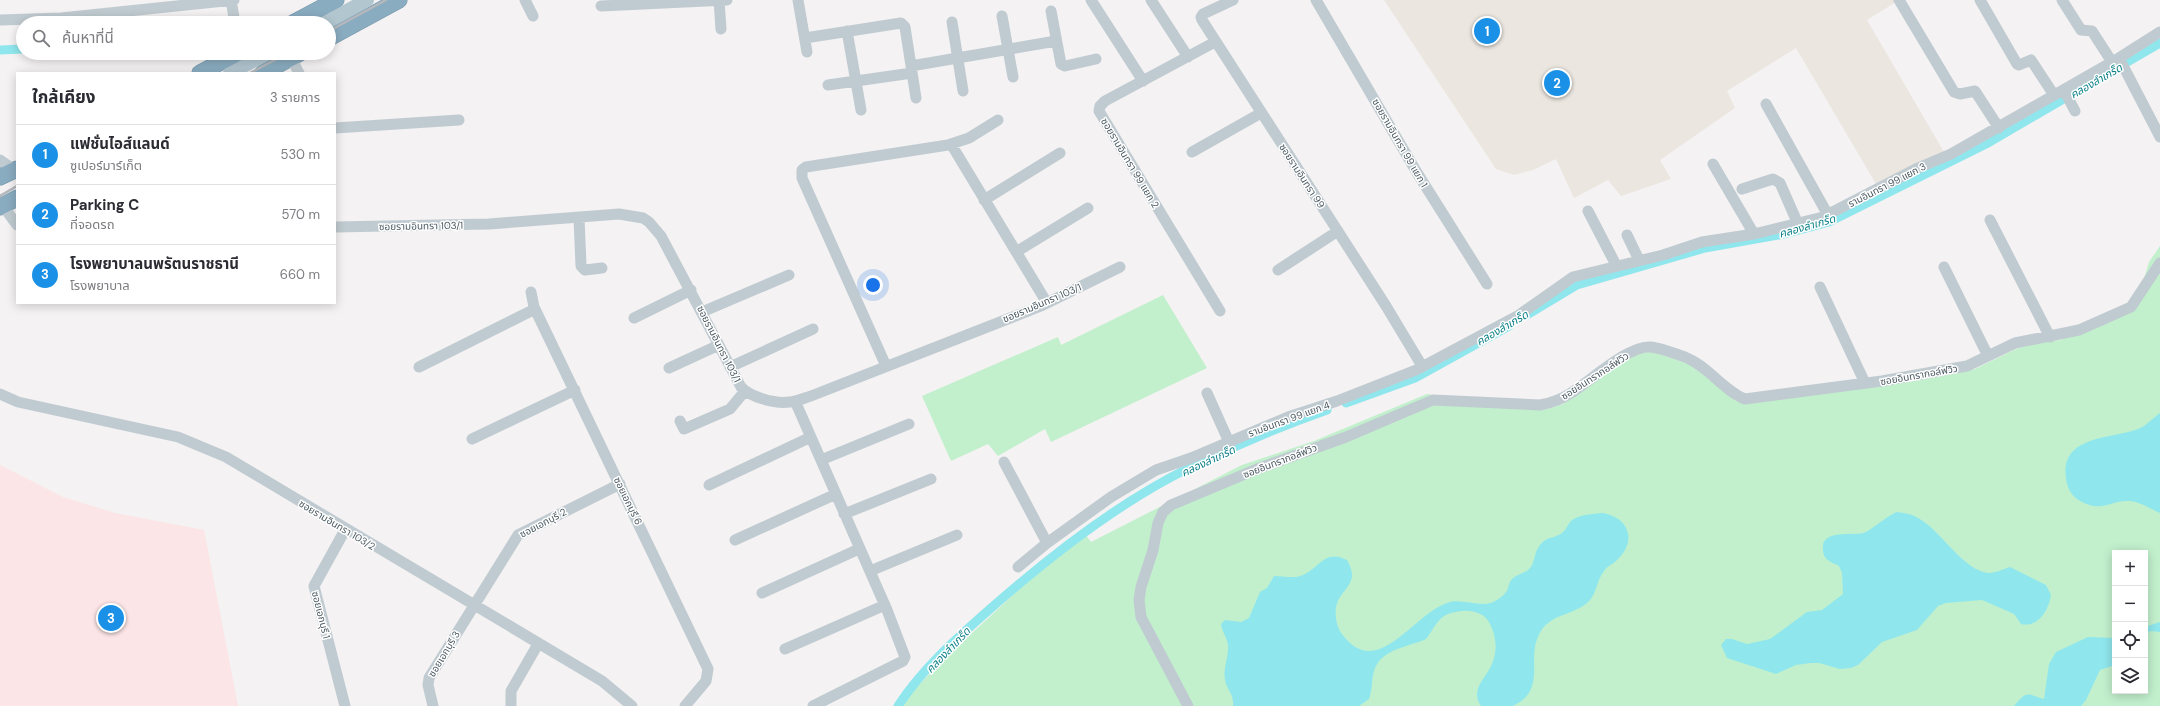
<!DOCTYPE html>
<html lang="th">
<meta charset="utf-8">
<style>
:root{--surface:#fff;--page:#f7f7f7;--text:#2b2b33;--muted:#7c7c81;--line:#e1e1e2;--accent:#1a91e6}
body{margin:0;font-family:"DM Sans","Noto Sans Thai",sans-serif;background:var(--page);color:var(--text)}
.controls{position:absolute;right:12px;bottom:12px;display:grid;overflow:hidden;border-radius:0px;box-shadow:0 2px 10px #0003}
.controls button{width:36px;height:36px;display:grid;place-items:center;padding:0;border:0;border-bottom:1px solid var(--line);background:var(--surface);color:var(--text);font:20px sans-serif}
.you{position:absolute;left:873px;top:285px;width:14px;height:14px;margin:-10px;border:3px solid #fff;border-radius:50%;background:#1a73e8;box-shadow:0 0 0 6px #1a73e833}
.badge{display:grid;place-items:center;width:26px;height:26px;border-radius:50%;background:var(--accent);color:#fff;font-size:13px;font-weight:700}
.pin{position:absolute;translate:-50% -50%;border:2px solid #fff;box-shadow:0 1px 4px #0006}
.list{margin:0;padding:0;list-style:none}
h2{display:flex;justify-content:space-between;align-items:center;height:52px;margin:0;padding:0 16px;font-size:17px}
h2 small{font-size:13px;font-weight:400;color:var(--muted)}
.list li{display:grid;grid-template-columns:26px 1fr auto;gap:12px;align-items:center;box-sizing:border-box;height:60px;padding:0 16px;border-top:1px solid var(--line)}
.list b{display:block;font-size:15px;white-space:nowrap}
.list p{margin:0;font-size:13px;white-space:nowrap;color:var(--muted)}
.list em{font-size:13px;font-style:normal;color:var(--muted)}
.icon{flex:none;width:22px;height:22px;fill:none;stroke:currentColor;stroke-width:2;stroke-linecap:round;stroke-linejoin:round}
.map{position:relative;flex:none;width:2160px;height:706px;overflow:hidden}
.search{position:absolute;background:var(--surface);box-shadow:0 2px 10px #0003;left:16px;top:16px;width:320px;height:44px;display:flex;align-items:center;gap:10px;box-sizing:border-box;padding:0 14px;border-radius:22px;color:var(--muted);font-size:15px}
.panel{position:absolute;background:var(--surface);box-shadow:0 2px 10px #0003;left:16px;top:72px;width:320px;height:232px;border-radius:0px}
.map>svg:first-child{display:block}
.commercial{fill:#ebe6e0}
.medical{fill:#fce5e6}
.green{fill:#c2f0cd;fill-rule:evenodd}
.water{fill:#8fe7ed}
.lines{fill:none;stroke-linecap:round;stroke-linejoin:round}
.canal{stroke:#8fe7ed;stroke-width:9}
.highway-casing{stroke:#7597ac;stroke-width:17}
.minor{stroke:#c0cbd1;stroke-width:11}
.major{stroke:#b2c6d0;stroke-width:14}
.highway{stroke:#8aacc0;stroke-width:16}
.rail{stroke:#b4b8bc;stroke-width:2.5}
.labels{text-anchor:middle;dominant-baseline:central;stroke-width:3;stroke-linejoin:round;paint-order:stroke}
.street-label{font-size:10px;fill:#495860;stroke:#fff}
.water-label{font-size:11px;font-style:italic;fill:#0d8088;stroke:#fff}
</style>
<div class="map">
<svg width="2160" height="706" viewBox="0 0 2160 706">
<rect width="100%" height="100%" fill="#f4f2f2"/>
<!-- commercial -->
<path class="commercial" d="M1384 0H1895L1896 2 1867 20 1944 152 1876 184 1796 48 1727 91 1735 108 1660 160 1671 179 1621 196 1608 180 1574 198 1556 159 1533 170 1514 175 1496 169Z"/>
<!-- medical -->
<path class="medical" d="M0 465 63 497 115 513 204 530 238 706H0Z"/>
<!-- green -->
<path class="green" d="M2160 246V706H902L910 694 942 661 1029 580 1086 535 1091 542 1242 465 1314 441 1427 394 1535 410 1547 409 1563 404 1635 353 1654 352 1690 364 1736 401 1751 403 1934 377 1975 369 2016 349 2037 343 2060 340 2135 309 2149 262ZM2115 553H2145V691H2115Z
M1163 295 1207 368 1051 442 1045 429 998 456 988 444 951 461 922 396 1058 337 1061 345Z"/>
<!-- water -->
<path class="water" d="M2160 413V513C2151 509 2138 501 2129 501 2111 500 2103 512 2084 503 2073 498 2067 490 2066 478 2060 435 2112 439 2138 429 2146 426 2153 418 2160 413Z
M1897 512C1904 513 1912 514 1918 518 1941 530 1963 571 1989 573 1995 573 2004 569 2010 567L2046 585 2051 595C2049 610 2038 628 2021 624L2014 614 1982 600 1946 603 1938 606 1917 630 1882 642 1858 665 1851 668 1840 669 1819 663H1811L1796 665 1776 674 1727 658 1721 645 1726 639H1732L1747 644 1770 639 1807 612 1822 610 1843 594 1842 573 1839 566C1831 562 1823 560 1823 550 1820 529 1851 536 1863 533 1871 531 1886 516 1897 512Z
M1603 513C1629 518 1637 540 1618 559 1614 564 1607 566 1604 571 1596 581 1597 595 1587 603 1573 615 1551 614 1541 631 1524 657 1549 689 1513 706H1481C1479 703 1477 699 1477 695 1477 684 1486 676 1490 668 1498 653 1497 638 1490 624 1484 611 1468 609 1456 612 1438 614 1436 627 1426 639 1409 647 1384 648 1375 668 1371 678 1373 689 1369 699L1359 706H1233C1234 693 1227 691 1225 680 1223 669 1228 659 1228 648 1229 640 1222 633 1221 624L1225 620 1241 622 1249 618 1260 592 1267 588 1274 576C1284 576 1294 579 1303 575 1321 567 1324 549 1347 560 1357 578 1351 582 1340 597 1333 607 1335 625 1342 634 1377 682 1413 614 1447 603 1462 597 1483 610 1497 600 1500 598 1504 595 1506 592 1509 589 1508 583 1512 579 1517 574 1526 573 1530 568 1535 562 1534 554 1538 548 1546 535 1552 540 1562 533 1566 530 1568 524 1571 521 1579 514 1593 514 1603 513Z
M2160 622V632L2150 631 2145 636V627Z
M2088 637 2115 638V665L2100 670 2086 700 2081 706H2014C2028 690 2026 694 2044 699L2049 664 2056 652Z"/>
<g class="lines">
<!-- canal -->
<path class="canal" d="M0 50 23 49
M1527 315 1577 285 1705 248 1784 234 1829 222 1986 144 2160 43
M1346 403 1415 378 1509 326
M898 706C922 669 957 638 990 609 1049 557 1116 504 1187 469 1232 447 1279 427 1327 410"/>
<!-- highway casing -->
<g class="highway-casing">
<path id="highway" d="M293 23 336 0
M329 38 399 0
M200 73 238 53
M263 73 300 53
M0 177 17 169
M0 207 17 198"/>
</g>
<!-- minor -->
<path class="minor" d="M231 0 235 23
M525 0 533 16
M719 0 721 29
M798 0 807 52
M1091 0 1143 81
M1151 0 1188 57
M1233 0 1203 14 1201 17 1202 20 1386 306 1422 366
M1316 0 1416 171 1487 284
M1899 0 1954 92 1960 94 1975 91 1999 128
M1980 0 2017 64 2019 65 2031 60 2054 95
M2062 0 2081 30 2092 31 2112 62
M601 6 727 0
M1051 11 1061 64 1065 66 1096 59
M1002 16 1013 77
M0 20 61 18 234 0
M952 22 963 91
M847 31 861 110
M805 38 901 23 905 27 916 98
M1215 42 1105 101 1100 106 1099 111 1220 311
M291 58 299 73
M2119 58 2160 137
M911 66 1056 41
M828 85 912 73
M2064 90 2075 111
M1766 104 1828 215
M335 128 459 120
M951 144 1047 303
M1192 152 1261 113
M0 160 14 170
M1713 164 1754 234
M1742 189 1773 179 1780 183 1798 224
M984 200 1060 153
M3 206 17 225
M1588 211 1616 265
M579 218 581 266 585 270 602 268
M1990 220 2050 337
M335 227 489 224 619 214 643 218 649 222 661 236 741 387C750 397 775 404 789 402 796 402 804 398 811 396L1041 306 1120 267
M1627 235 1639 260
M1016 252 1088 208
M1944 267 1988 356
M1278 270 1338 231
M1820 287 1865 383
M531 292 534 307 708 669 706 681 685 706
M702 312 789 275
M634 318 691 290
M886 366 802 178V170L806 167 948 145 969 138 998 120
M419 367 535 309
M730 367 813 329
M669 368 719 345
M1207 393 1229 442
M0 394 18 402 178 437 226 457 602 681 632 706
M795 401 887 610 905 657 903 661 813 706
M680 421 684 429 730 409 745 391
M472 439 575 390
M821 460 909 424
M1004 462 1047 543
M709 485 811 437
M844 514 931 479
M735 540 836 494
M1018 567 1047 543 1111 497 1156 470 1191 458 1288 417 1337 401 1416 370 1519 315 1573 277 1663 255 1702 242 1754 234 1823 217 1918 168 1951 154 2119 58 2160 32
M870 571 957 535
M762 593 859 549
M785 649 885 605
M345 706 314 586 345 530
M433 706 428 685 429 678 518 535 620 484
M511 706V691L538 644
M1188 706 1141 617 1139 600 1141 587 1153 550 1158 523 1163 512 1171 505 1257 469 1346 437 1433 400 1540 405C1551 403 1562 399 1571 393 1589 382 1629 345 1650 347 1661 348 1674 353 1685 357 1708 366 1724 391 1745 399L1882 381 1967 366 2015 343 2079 330 2131 307 2160 263"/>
<!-- major -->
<path class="major" d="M325 23 367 0
M230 73 268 53"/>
<!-- highway -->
<use href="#highway" class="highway"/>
<!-- rail -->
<path class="rail" d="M329 31 386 0
M250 73 288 53
M0 196 17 186"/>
</g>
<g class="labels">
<!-- street labels -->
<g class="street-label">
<text transform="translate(1400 143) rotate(60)">ซอยรามอินทรา 99 แยก 1</text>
<text transform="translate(1130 163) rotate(59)">ซอยรามอินทรา 99 แยก 2</text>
<text transform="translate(1302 176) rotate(57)">ซอยรามอินทรา 99</text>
<text transform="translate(1887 185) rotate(-27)">รามอินทรา 99 แยก 3</text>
<text transform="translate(421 226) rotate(-1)">ซอยรามอินทรา 103/1</text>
<text transform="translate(1042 303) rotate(-23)">ซอยรามอินทรา 103/1</text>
<text transform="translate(719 344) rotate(63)">ซอยรามอินทรา 103/1</text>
<text transform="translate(1919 375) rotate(-10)">ซอยอินทรากอล์ฟวิว</text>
<text transform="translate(1595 376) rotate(-33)">ซอยอินทรากอล์ฟวิว</text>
<text transform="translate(1289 419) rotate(-20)">รามอินทรา 99 แยก 4</text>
<text transform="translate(1280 461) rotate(-21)">ซอยอินทรากอล์ฟวิว</text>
<text transform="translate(628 501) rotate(64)">ซอยเอกบุรี 6</text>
<text transform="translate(543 523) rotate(-28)">ซอยเอกบุรี 2</text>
<text transform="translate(337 525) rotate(31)">ซอยรามอินทรา 103/2</text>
<text transform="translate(321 615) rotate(76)">ซอยเอกบุรี 1</text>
<text transform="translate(444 654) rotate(-59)">ซอยเอกบุรี 3</text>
</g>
<!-- water labels -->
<g class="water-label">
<text transform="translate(2096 81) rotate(-30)">คลองลำเกร็ด</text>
<text transform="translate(1807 226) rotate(-16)">คลองลำเกร็ด</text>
<text transform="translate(1502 328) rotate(-30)">คลองลำเกร็ด</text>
<text transform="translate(1208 461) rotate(-25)">คลองลำเกร็ด</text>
<text transform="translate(948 650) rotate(-46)">คลองลำเกร็ด</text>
</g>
</g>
</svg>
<div class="controls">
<button>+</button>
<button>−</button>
<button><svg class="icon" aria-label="locate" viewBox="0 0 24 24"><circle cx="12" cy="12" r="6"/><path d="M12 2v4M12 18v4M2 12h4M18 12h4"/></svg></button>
<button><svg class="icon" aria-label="layers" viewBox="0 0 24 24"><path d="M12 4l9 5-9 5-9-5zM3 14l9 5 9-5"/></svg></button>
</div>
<div class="you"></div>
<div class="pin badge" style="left:1487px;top:31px">1</div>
<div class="pin badge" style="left:1557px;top:83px">2</div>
<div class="pin badge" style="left:111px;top:618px">3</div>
<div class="search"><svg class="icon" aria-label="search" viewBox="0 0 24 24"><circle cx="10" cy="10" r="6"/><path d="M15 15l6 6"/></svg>ค้นหาที่นี่</div>
<section class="panel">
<h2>ใกล้เคียง<small>3 รายการ</small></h2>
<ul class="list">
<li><span class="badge">1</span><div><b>แฟชั่นไอส์แลนด์</b><p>ซูเปอร์มาร์เก็ต</p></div><em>530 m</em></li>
<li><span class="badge">2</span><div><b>Parking C</b><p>ที่จอดรถ</p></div><em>570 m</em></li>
<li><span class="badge">3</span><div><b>โรงพยาบาลนพรัตนราชธานี</b><p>โรงพยาบาล</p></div><em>660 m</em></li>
</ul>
</section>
</div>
